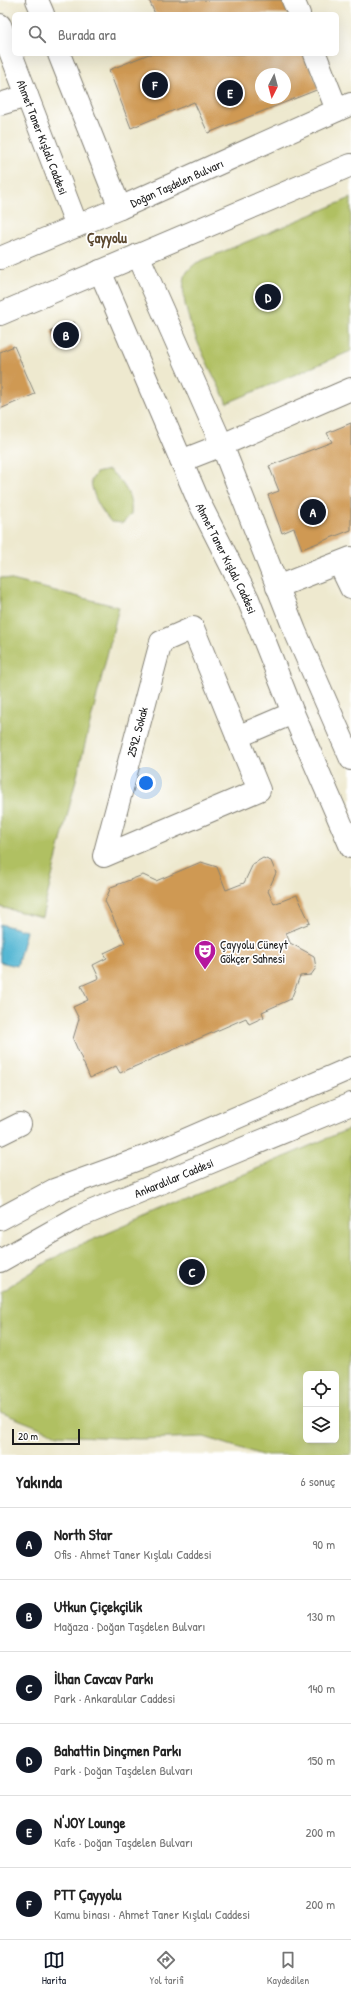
<!DOCTYPE html>
<html lang="tr">
<meta charset="utf-8">
<style>
:root{--surface:#fff;--page:#f6f6f6;--text:#222;--muted:#767676;--line:#e0e0e0;--accent:#111827}
body{margin:0;font-family:"Patrick Hand",sans-serif;background:var(--page);color:var(--text)}
.controls{position:absolute;right:12px;bottom:12px;display:grid;overflow:hidden;border-radius:6px;box-shadow:0 4px 16px #0002}
.controls button{width:36px;height:36px;display:grid;place-items:center;padding:0;border:0;border-bottom:1px solid var(--line);background:var(--surface);color:var(--text);font:20px sans-serif}
.compass{position:absolute;left:255px;top:68px;width:36px;height:36px;border-radius:50%;background:var(--surface);box-shadow:0 4px 16px #0002;rotate:186deg}
.scale{position:absolute;left:12px;bottom:10px;width:68px;box-sizing:border-box;padding-left:4px;border:2px solid #1c1c1c;border-top:0;font-size:11px;line-height:14px;white-space:nowrap;color:#1c1c1c;-webkit-text-stroke:3px #fff;paint-order:stroke}
.you{position:absolute;left:146px;top:783px;width:14px;height:14px;margin:-10px;border:3px solid #fff;border-radius:50%;background:#1a73e8;box-shadow:0 0 0 6px #1a73e833}
.badge{display:grid;place-items:center;width:26px;height:26px;border-radius:50%;background:var(--accent);color:#fff;font-size:13px;font-weight:700}
.pin{position:absolute;translate:-50% -50%;border:2px solid #fff;box-shadow:0 1px 4px #0006}
.list{margin:0;padding:0;list-style:none}
h2{display:flex;justify-content:space-between;align-items:center;height:52px;margin:0;padding:0 16px;font-size:17px}
h2 small{font-size:13px;font-weight:400;color:var(--muted)}
.list li{display:grid;grid-template-columns:26px 1fr auto;gap:12px;align-items:center;box-sizing:border-box;height:72px;padding:0 16px;border-top:1px solid var(--line)}
.list b{display:block;font-size:15px;white-space:nowrap}
.list p{margin:0;font-size:13px;white-space:nowrap;color:var(--muted)}
.list em{font-size:13px;font-style:normal;color:var(--muted)}
.icon{flex:none;width:22px;height:22px;fill:none;stroke:currentColor;stroke-width:2;stroke-linecap:round;stroke-linejoin:round}
.map{position:relative;flex:none;width:351px;height:1455px;overflow:hidden}
.search{position:absolute;background:var(--surface);box-shadow:0 4px 16px #0002;left:12px;right:12px;top:12px;height:44px;display:flex;align-items:center;gap:10px;box-sizing:border-box;padding:0 14px;border-radius:6px;color:var(--muted);font-size:15px}
.sheet{height:484px;background:var(--surface)}
nav{display:flex;justify-content:space-around;align-items:center;box-sizing:border-box;height:56px;border-top:1px solid var(--line);background:var(--surface);font-size:11px;color:var(--muted)}
nav a{display:grid;justify-items:center;gap:2px}
nav .on{color:var(--accent)}
.map>svg:first-child{display:block}
.green{fill:#b0c062;stroke:#666e3f;fill-rule:evenodd}
.water{fill:#56b8d4;stroke:#396a78}
.building{fill:#cf9953;fill-rule:evenodd}
.lines{fill:none;stroke-linecap:round;stroke-linejoin:round}
.street-casing{stroke:#858276;stroke-width:24}
.secondary-casing{stroke:#858276;stroke-width:24}
.street{stroke:#fff;stroke-width:22}
.secondary{stroke:#fff;stroke-width:22}
.labels{text-anchor:middle;dominant-baseline:central;stroke-width:3.5;stroke-linejoin:round;paint-order:stroke}
.street-label{font-size:12px;fill:#1c1c1c;stroke:#fff}
.poi-label{font-size:12px;fill:#1c1c1c;stroke:#fff;text-anchor:start}
.quarter-label{font-size:14px;font-weight:bold;fill:#5b482f;stroke:#fff}
</style>
<div class="map">
<svg width="351" height="1455" viewBox="0 0 351 1455">
<rect width="100%" height="100%" fill="#fff"/>
<filter id="ink" filterUnits="userSpaceOnUse"><feTurbulence type="fractalNoise" baseFrequency=".025" numOctaves="2"/><feDisplacementMap in="SourceGraphic" scale="8" xChannelSelector="R" yChannelSelector="G"/><feConvolveMatrix kernelMatrix="1 2 1 2 8 2 1 2 1" color-interpolation-filters="sRGB"/></filter>
<filter id="wash" filterUnits="userSpaceOnUse"><feTurbulence type="fractalNoise" baseFrequency=".012" numOctaves="4" result="noise"/><feDisplacementMap in="SourceGraphic" scale="16" xChannelSelector="R" yChannelSelector="G"/><feGaussianBlur stdDeviation="0.9" result="paint"/><feColorMatrix in="noise" values="0 0 0 0 0 0 0 0 0 0 0 0 0 0 0 0 0 1.4 0 .05"/><feComposite in="paint" operator="in"/></filter>
<g filter="url(#wash)">
<rect width="100%" height="100%" fill="#eee9cf"/>
<!-- green -->
<path class="green" d="M351 198V351L227 403C213 373 175 308 185 277 186 271 192 267 196 263Z
M109 470C123 482 133 495 131 514L123 523 111 522C100 509 93 497 91 481L96 473Z
M0 577 119 607 42 917 0 907Z
M351 1128V1455H262L204 1437 139 1439 58 1435 0 1412V1292L64 1252ZM306 1374H336V1440H306Z"/>
<!-- water -->
<path class="water" d="M0 924 26 931 17 966 0 962Z"/>
<g id="blocks">
<!-- building -->
<path class="building" d="M149 0H283L289 14H155Z
M149 54H305L319 89 208 133 194 102 131 128 109 70ZM261 74H285V98H261Z
M74 322 81 340 58 349 51 331Z
M14 346 35 394 0 409V352Z
M351 423V530L302 549 294 528 282 533 268 495 279 491 269 466 332 442 327 433Z
M263 858 271 861 276 873 268 891 274 904 297 895 310 923 286 933 290 943 314 956 316 968 311 975 300 976 291 999 262 1012 264 1017 249 1024 246 1018 120 1073 116 1066 90 1078 73 1039 79 1019 73 1007 88 1000 81 986 99 978 93 965 107 958 104 953 125 943 105 901 111 887 143 875 156 881 201 862 217 867 226 890 244 883 253 864Z"/>
</g>
</g>
<g filter="url(#ink)">
<use href="#blocks" fill-opacity="0" stroke="#858276" stroke-width="1"/>
<g class="lines">
<!-- street casing -->
<g class="street-casing">
<path id="street" d="M293 0 299 14
M315 54 337 110
M0 104 27 96
M222 445 351 389
M339 563 351 588
M277 587 351 558
M193 628 259 790 104 856 161 642Z
M237 737 293 713
M0 1134 20 1124"/>
</g>
<!-- secondary casing -->
<g class="secondary-casing">
<g id="secondary">
<path d="M37 0 43 14"/>
<path id="s1" d="M0 25 77 226"/>
<path d="M59 54 120 208"/>
<path d="M138 255 222 445 295 631 351 759"/>
<path id="s2" d="M0 258 120 208 351 104"/>
<path id="s3" d="M100 271 199 502 248 599 293 713 351 847"/>
<path d="M0 314 351 165"/>
<path d="M181 461 222 445"/>
<path d="M0 1219 54 1190 155 1153 351 1068"/>
<path id="s4" d="M0 1261 78 1217 351 1104"/>
</g>
</g>
<!-- street -->
<use href="#street" class="street"/>
<!-- secondary -->
<use href="#secondary" class="secondary"/>
</g>
</g>
<!-- icons -->
<defs>
<g id="theatre-pin" transform="scale(1.15)"><path d="M0 17L-7.5 6A9.5 9.5 0 1 1 7.5 6Z" fill="#b5179e" stroke="#fff"/><path d="M-5-5.5Q0-4 5-5.5V0Q5 5 0 6Q-5 5-5 0ZM-3.3-2.5H-1v1.5H-3.3ZM1-2.5H3.3v1.5H1ZM-2.8 1Q0 5.5 2.8 1Z" fill="#fff"/></g>
</defs>
<g fill-rule="evenodd">
<use href="#theatre-pin" x="205" y="951"/>
</g>
<g class="labels">
<!-- street labels -->
<g class="street-label">
<text stroke="none"><textPath href="#s1" startOffset="120">Ahmet Taner Kışlalı Caddesi</textPath></text>
<text stroke="none"><textPath href="#s2" startOffset="192">Doğan Taşdelen Bulvarı</textPath></text>
<text stroke="none"><textPath href="#s3" startOffset="314">Ahmet Taner Kışlalı Caddesi</textPath></text>
<text transform="translate(137 732) rotate(-75)">2592. Sokak</text>
<text stroke="none"><textPath href="#s4" startOffset="193">Ankaralılar Caddesi</textPath></text>
</g>
<!-- poi labels -->
<g class="poi-label">
<text x="220" y="944">Çayyolu Cüneyt<tspan x="220" dy="14">Gökçer Sahnesi</tspan></text>
</g>
<!-- quarter labels -->
<g class="quarter-label">
<text x="107" y="237">Çayyolu</text>
</g>
</g>
</svg>
<div class="controls">
<button><svg class="icon" aria-label="locate" viewBox="0 0 24 24"><circle cx="12" cy="12" r="6"/><path d="M12 2v4M12 18v4M2 12h4M18 12h4"/></svg></button>
<button><svg class="icon" aria-label="layers" viewBox="0 0 24 24"><path d="M12 4l9 5-9 5-9-5zM3 14l9 5 9-5"/></svg></button>
</div>
<svg class="compass" viewBox="-18 -18 36 36"><path d="M0-13l5 13h-10z" fill="#e53935"/><path d="M0 13l5-13h-10z" fill="#767676"/></svg>
<div class="scale">20 m</div>
<div class="you"></div>
<div class="pin badge" style="left:313px;top:512px">A</div>
<div class="pin badge" style="left:66px;top:335px">B</div>
<div class="pin badge" style="left:192px;top:1272px">C</div>
<div class="pin badge" style="left:268px;top:297px">D</div>
<div class="pin badge" style="left:230px;top:93px">E</div>
<div class="pin badge" style="left:155px;top:85px">F</div>
<div class="search"><svg class="icon" aria-label="search" viewBox="0 0 24 24"><circle cx="10" cy="10" r="6"/><path d="M15 15l6 6"/></svg>Burada ara</div>
</div>
<section class="sheet">
<h2>Yakında<small>6 sonuç</small></h2>
<ul class="list">
<li><span class="badge">A</span><div><b>North Star</b><p>Ofis · Ahmet Taner Kışlalı Caddesi</p></div><em>90 m</em></li>
<li><span class="badge">B</span><div><b>Utkun Çiçekçilik</b><p>Mağaza · Doğan Taşdelen Bulvarı</p></div><em>130 m</em></li>
<li><span class="badge">C</span><div><b>İlhan Cavcav Parkı</b><p>Park · Ankaralılar Caddesi</p></div><em>140 m</em></li>
<li><span class="badge">D</span><div><b>Bahattin Dinçmen Parkı</b><p>Park · Doğan Taşdelen Bulvarı</p></div><em>150 m</em></li>
<li><span class="badge">E</span><div><b>N'JOY Lounge</b><p>Kafe · Doğan Taşdelen Bulvarı</p></div><em>200 m</em></li>
<li><span class="badge">F</span><div><b>PTT Çayyolu</b><p>Kamu binası · Ahmet Taner Kışlalı Caddesi</p></div><em>200 m</em></li>
</ul>
</section>
<nav>
<a class="on"><svg class="icon" aria-label="map" viewBox="0 0 24 24"><path d="M3 6l6-2 6 2 6-2v14l-6 2-6-2-6 2zM9 4v14M15 6v14"/></svg>Harita</a>
<a><svg class="icon" aria-label="directions" viewBox="0 0 24 24"><path d="M12 3l9 9-9 9-9-9zM9 14v-3h6M13 9l2 2-2 2"/></svg>Yol tarifi</a>
<a><svg class="icon" aria-label="saved" viewBox="0 0 24 24"><path d="M7 4h10v16l-5-4-5 4z"/></svg>Kaydedilen</a>
</nav>
